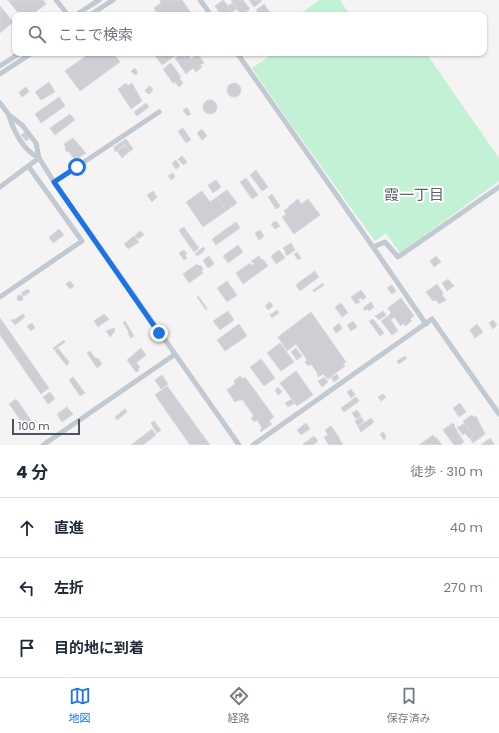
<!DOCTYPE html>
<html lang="ja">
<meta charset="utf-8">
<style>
:root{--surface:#fff;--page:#f2f2f3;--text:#1f2937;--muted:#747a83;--line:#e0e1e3;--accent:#1a73e8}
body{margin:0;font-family:Poppins,"Noto Sans JP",sans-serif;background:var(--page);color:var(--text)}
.scale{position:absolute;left:12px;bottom:10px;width:68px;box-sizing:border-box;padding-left:4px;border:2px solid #4a5661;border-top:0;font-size:11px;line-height:14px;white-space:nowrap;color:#4a5661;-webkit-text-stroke:3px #fff;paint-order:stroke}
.stop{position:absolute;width:12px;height:12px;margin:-9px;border:3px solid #1a73e8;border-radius:50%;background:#fff}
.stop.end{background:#1a73e8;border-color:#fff;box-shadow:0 1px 4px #0008}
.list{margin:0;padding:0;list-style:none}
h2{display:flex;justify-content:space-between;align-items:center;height:52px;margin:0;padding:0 16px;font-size:17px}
h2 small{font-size:13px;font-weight:400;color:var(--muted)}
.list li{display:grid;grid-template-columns:26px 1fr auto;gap:12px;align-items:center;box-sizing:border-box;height:60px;padding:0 16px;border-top:1px solid var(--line)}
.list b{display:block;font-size:15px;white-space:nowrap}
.list em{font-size:13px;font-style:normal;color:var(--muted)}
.icon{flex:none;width:22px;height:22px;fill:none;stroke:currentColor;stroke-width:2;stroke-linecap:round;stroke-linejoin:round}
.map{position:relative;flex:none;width:499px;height:445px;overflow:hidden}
.search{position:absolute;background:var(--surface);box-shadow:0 1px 3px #0004;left:12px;right:12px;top:12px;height:44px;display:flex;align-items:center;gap:10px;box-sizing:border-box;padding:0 14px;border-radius:8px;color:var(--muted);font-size:15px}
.sheet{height:232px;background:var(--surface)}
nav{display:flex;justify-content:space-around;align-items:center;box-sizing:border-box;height:56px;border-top:1px solid var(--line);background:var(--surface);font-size:11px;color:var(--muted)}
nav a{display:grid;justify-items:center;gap:2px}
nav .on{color:var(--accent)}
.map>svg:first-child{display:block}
.green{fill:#c3f1d5}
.building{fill:#cdcfd5;stroke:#d7d9de}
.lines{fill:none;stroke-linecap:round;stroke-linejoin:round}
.minor{stroke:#c1cad2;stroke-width:5}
.route{stroke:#1a73e8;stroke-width:5}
.labels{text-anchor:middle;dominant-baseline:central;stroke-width:4;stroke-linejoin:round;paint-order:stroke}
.neighbourhood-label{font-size:15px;fill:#5f6368;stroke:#fff}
</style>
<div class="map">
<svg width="499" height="445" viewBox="0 0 499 445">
<rect width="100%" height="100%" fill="#f5f3f3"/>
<!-- green -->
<path class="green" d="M320 0H340L350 15H298Z
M274 53H375L377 56 381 53H426L499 158V181L400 253 386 233 375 241 285 116 252 68Z"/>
<!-- building -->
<path class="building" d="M8 0H43L46 4 32 15H20Z
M161 0H182L191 13 188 15H158L154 8 161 3 160 1Z
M223 0 228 6 234 15H221L215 6Z
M231 0H243L250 9 241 15Z
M249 0H261L262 1 254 7Z
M233 3 237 9 232 12 228 6Z
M264 4 272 15H260L256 10Z
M0 6 13 22 0 33Z
M90 53H113L120 62 80 91 65 71Z
M153 53H179L162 65Z
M182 54 184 57 188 54 191 59 198 54 204 63 200 65 202 67 196 72 193 68 186 74 175 58Z
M171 63 181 77 179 78 183 83 179 87 175 82 173 83 163 69Z
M135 68 138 73 135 75 131 71Z
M49 82 55 92 41 100 35 92Z
M126 83 128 86 132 83 142 101 131 109 118 89Z
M227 90a7 7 0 1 1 14 0a7 7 0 1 1-14 0Z
M150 86 153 90 151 91V93L148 94 145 90Z
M26 87 29 92 22 97 19 92Z
M59 97 65 106 41 123 35 114Z
M203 107a7 7 0 1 1 14 0a7 7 0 1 1-14 0Z
M146 103 149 107 137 116 134 112Z
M187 108 191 114 187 116 183 110Z
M70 114 75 120 55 135 50 128Z
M183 128 191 140 186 143 178 131Z
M202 129 207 136 202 140 197 133Z
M25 132 29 139 26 141 21 135Z
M73 138 86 153 75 160 68 151 67 152 65 149 66 148 64 144Z
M126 139 133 149 130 151 123 141Z
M123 141 125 144 115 152 114 147Z
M126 145 130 151 122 158 117 151Z
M182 156 187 162 183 165 178 159Z
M176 160 180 166 176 169 172 163Z
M256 170 268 187 262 191 250 175Z
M173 173 175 177 171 180 168 176Z
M246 178 258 195 252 199 240 182Z
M216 180 221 187 213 193 208 185Z
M227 190 237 203 226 211 217 197Z
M153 191 157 197 152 202 147 195Z
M202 191 210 202 217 197 226 211 203 227 186 202Z
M272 194 280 206 277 209H276L268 197Z
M298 199 301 204 308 199 320 215 294 234 282 217 286 215 284 210 289 208 288 207Z
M276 221 280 226 275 229 271 224Z
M236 222 240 228 216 245 212 239Z
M184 227 187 232 182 235 179 230Z
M59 229 64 235 53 243 49 237Z
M260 230 264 236 259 240 255 233Z
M141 231 144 235 138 239 135 235Z
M187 232 199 248 194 252 182 235Z
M134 236 139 242 128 249 124 244Z
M291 243 295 250 288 255H286L285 253 286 252 283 248Z
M238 245 243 252 228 263 223 256Z
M203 247 205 249 203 251V252L197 256 195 254Z
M184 250 187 254 185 255 187 258 184 260 179 253Z
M279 250 285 258 276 264 271 256Z
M297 252 301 258 298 260 294 254Z
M209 256 214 264 208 268 203 260Z
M259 256 262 260 263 259 268 266 243 284 236 273 250 263 252 266 254 264 251 261Z
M436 256 441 262 434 267 430 261Z
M197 264 199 266 200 265 203 269 201 270 203 273 189 283 183 274Z
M315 271 319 277 300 291 296 285 298 284V283Z
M448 279 454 286 447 291 442 283Z
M70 281 74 286 70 289 66 284Z
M227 281 237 295 227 302 217 288Z
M323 283 324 285 314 292 313 290Z
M437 284 443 293 442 295 446 300 439 304 436 300 433 301 426 292Z
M392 285 396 291 392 294 387 288Z
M28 289 30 292 24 296 21 293Z
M361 290 366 297 363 300 361 298 358 299 360 302 356 304 351 297Z
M17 298a3 3 0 1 1 6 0a3 3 0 1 1-6 0Z
M198 296 207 308 206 310 197 297Z
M401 298 414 316 410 319 412 321 405 326 404 323 401 326 394 317 391 320 388 316 391 313 388 308Z
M270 302 273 306 268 310 265 306Z
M371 302 374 307 369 311 367 309 365 311 363 308Z
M341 303 348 313 342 317 335 307Z
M277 310 279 313 272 318 270 315Z
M228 311 234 320 220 330 213 321Z
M383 311 386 315 379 320 375 316Z
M311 312 346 362 343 364 345 366 328 379 323 374 318 377 317 375 318 374 311 364 308 366 305 362 307 360 296 344 287 351 278 337Z
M23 314 25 317 15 325 11 320 13 319 14 320Z
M104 314 109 319 98 327 94 321Z
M388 316 398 331 392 335 381 321Z
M0 318 49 388 41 394 0 335Z
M373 319 384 333 380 336 369 321Z
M493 320 497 325 493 329 489 323Z
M125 321 134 336 131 338 128 333 129 332 123 323Z
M353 321 357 327 351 331 347 325Z
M32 323 35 328 31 331 27 326Z
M339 323 342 329 336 333 333 328Z
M239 324 247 336 225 351 217 340Z
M477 324 483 332 475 338 470 330Z
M114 328 115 331 110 337 106 331Z
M64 340 65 342 54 350 53 348Z
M280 343 294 362 281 371 267 353Z
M58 348 69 362 67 366 55 351Z
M141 348 146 355 136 363 140 367 138 369 139 371 136 372 127 360Z
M296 348 302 356 297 360 291 352Z
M90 351 96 359 98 358 102 364 97 368 87 353Z
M405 356 407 358 399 364 397 361Z
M261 359 275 378 264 386 250 367Z
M296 371 313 395 297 406 280 383Z
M337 374 339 378 334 382 331 378Z
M162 375 168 384 161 389 155 380Z
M240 376 243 379 245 377 274 417 269 421 272 424 261 432 260 430 262 428 257 420 254 422 251 418 254 416 242 399 240 401 239 400 235 402 227 390 235 384 234 381Z
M73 377 85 393 80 396 69 380Z
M324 377 328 382 322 387 318 381Z
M167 386 210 445H190L155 395Z
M278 387 282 392 278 395 275 390Z
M351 389 355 395 351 398 347 392Z
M50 392 55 399 48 404 43 397Z
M383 394 386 397 381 401 378 397Z
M356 397 359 401 344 412 341 408Z
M16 399 31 420 24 425 9 404Z
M292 399 295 403 288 407 285 403Z
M460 403 466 412 459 417 453 408Z
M67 407 73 414 62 422 57 414Z
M125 409 127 412 117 420 115 417Z
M357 410 361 416 356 419 352 413Z
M472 415 474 417 476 416 485 434 473 443 470 438 473 435 463 421Z
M361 417 364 421 358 426 355 421Z
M371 418 374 422 361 432 358 427Z
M154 421 161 430 157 433 151 423Z
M306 423 310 429 301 435 297 430Z
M453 423 455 425 454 426 464 442 460 445H454L443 430Z
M465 423 473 435 469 438 465 433 463 435 457 427 458 426 459 427Z
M331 426 338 436 343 445H329L324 437 328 435 325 430Z
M152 429 156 435 143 445H131Z
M383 432 386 436H385L386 438 384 440 380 434Z
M433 435 435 438 436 437 442 445H419Z
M314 436 318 441 313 445H304L303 444Z
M490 438 494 444 492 445H481Z"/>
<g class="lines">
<!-- minor -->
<path class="minor" d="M56 0 68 15
M200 0 211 15
M76 15 99 0
M90 15 113 0
M237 53 373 247 426 324
M0 66 20 53
M0 74 32 53
M0 103 9 115 22 125 36 143 39 158 54 182 239 445
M9 116C14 132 24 151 39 158
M54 182 159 112
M0 187 39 158
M373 247 385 242 398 257 499 187
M0 297 82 241 29 167
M43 445 174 355
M253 445 432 319 499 414"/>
</g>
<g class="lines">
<!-- route -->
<path class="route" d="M77 167 54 182 159 333"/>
</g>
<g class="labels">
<!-- neighbourhood labels -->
<g class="neighbourhood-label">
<text x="414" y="194">霞一丁目</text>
</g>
</g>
</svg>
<div class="scale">100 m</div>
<div class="stop" style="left:77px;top:167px"></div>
<div class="stop end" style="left:159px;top:333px"></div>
<div class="search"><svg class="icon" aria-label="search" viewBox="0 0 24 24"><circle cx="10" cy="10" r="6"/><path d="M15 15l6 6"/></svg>ここで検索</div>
</div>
<section class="sheet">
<h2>4 分<small>徒歩 · 310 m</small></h2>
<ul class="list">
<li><svg class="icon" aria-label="ahead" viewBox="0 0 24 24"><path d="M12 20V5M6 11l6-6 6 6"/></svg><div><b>直進</b></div><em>40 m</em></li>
<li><svg class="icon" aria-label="left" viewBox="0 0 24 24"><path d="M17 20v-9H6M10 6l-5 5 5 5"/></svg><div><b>左折</b></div><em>270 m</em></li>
<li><svg class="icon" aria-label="arrive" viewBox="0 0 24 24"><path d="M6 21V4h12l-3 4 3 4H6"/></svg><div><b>目的地に到着</b></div></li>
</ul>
</section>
<nav>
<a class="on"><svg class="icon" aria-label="map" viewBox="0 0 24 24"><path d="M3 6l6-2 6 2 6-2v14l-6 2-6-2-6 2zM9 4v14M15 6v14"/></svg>地図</a>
<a><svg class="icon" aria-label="directions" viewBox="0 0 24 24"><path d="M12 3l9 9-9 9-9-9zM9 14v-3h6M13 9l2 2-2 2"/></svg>経路</a>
<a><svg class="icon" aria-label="saved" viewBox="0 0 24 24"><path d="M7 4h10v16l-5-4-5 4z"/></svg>保存済み</a>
</nav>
